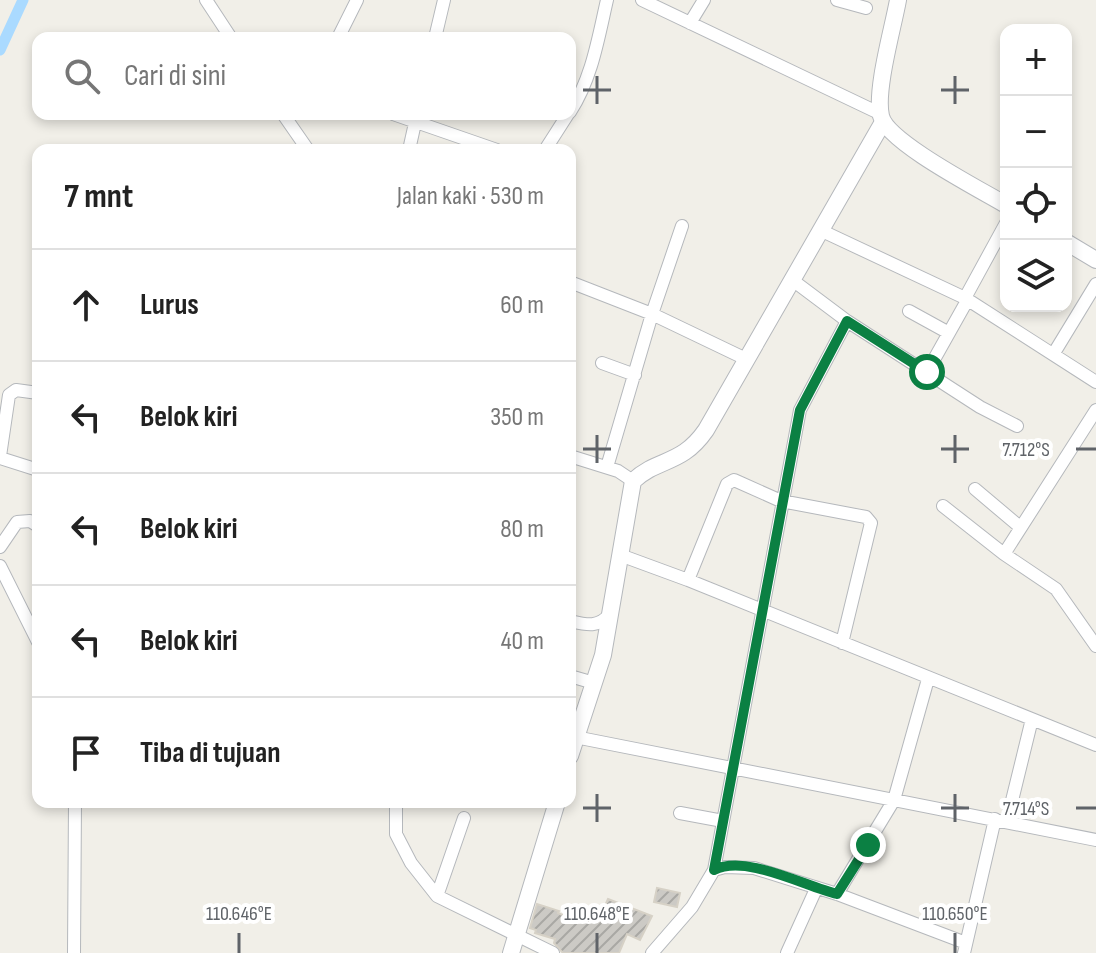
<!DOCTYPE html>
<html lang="id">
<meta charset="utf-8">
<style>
:root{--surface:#fff;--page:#f6f6f6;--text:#222;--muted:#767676;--line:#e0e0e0}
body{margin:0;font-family:"Sofia Sans Condensed",sans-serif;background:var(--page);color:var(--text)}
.controls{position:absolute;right:24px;top:24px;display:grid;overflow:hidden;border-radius:16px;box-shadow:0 4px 12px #0003}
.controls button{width:72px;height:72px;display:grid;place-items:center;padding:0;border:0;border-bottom:2px solid var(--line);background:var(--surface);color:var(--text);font:40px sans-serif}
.stop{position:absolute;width:24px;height:24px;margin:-18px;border:6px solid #0b8043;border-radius:50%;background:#fff}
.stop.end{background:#0b8043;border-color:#fff;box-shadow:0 2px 8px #0008}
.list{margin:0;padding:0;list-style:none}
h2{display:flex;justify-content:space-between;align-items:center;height:104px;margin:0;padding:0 32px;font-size:34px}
h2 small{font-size:26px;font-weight:400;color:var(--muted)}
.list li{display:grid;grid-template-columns:52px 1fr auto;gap:24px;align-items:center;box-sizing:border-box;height:112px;padding:0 32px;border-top:2px solid var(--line)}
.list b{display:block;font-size:30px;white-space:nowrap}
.list em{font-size:26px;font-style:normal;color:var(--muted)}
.icon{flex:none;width:44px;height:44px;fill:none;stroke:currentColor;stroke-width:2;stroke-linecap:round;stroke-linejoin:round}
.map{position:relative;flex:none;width:1096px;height:953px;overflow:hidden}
.search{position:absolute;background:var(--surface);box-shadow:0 4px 12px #0003;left:32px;top:32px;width:544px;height:88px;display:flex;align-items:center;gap:20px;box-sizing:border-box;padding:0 28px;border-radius:16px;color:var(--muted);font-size:30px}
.panel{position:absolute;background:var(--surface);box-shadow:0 4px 12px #0003;left:32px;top:144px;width:544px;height:664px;border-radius:16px}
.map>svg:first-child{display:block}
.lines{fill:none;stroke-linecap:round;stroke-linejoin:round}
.canal{stroke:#aadaff;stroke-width:11}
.building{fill:url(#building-hatch);stroke:#d6d1c6;stroke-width:2}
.minor-casing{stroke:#b5b8bc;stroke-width:14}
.tertiary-casing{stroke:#b5b8bc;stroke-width:18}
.minor{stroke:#fff;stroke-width:12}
.tertiary{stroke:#fff;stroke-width:16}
.route{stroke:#0b8043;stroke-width:10}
.ticks{fill:none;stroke:#5f6368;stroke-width:3}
.ticks-label{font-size:20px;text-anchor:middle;fill:#5f6368;stroke:#fff;stroke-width:8;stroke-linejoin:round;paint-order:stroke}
</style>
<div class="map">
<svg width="1096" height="953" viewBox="0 0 1096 953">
<defs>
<pattern id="building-hatch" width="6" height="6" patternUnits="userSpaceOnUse" patternTransform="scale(2)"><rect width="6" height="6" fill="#cccac5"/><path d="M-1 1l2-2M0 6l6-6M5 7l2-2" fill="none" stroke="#a9a8a4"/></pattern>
</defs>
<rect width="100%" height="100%" fill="#f1efe8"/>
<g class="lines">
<!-- canal -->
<path class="canal" d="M0 50 23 0"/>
</g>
<!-- building -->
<path class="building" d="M657 888 680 893 677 907 654 902Z
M608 899 652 916 640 940 627 934 619 953H563L554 943 555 939 535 933 536 930 530 928 537 904 559 911 558 913 574 920 575 916 592 922 596 912 601 914Z"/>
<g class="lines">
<!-- minor casing -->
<g class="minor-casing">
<path id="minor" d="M206 0 231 38
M642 0 881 114
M837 0 866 8
M690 23 704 0
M338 38 357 0
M435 38 444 0
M570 112C592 78 598 39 607 0
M283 114 308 150
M393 114 497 150
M409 150 417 114
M545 150 568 114
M820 230 965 298 1096 382
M791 279 847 321
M570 282 652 314 746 359
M965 298 1006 223
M909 311 949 333
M1054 353 1096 284
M602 363 635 375
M927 372 968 299
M1096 410 1004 554 1056 589 1096 646
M0 456 9 395 16 390 38 393
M570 456 618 471 633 481
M0 458 38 470
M607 467 652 314 682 226
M975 489 1020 527
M943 506 1004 554
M0 547 17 522 30 521 38 526
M620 555 688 580 1096 745
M0 566 38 642
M688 580 727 484 734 480 781 501 866 517 871 523 870 527 842 643
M570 621C587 625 598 628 610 614
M570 676 594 683
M570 736 1096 840
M396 802V834L411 863 437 896 553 953
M680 813 723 821
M1007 821 1032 719
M714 870 725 867 754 868 837 894 966 943
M837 894 894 800 928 679
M437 896 464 818
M74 953 75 802
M652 953 692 907 714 870 800 410 847 321 980 407 1017 426
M787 953 816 889
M964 953 995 819"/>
</g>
<!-- tertiary casing -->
<g class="tertiary-casing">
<path id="tertiary" d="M898 0C893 28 875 90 881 116 887 142 981 190 1006 205
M1066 242 1096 260
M570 756 603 655 633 481C659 457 681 466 706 430L883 122
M511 953 557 802"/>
</g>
<!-- minor -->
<use href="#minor" class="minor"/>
<!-- tertiary -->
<use href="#tertiary" class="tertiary"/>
</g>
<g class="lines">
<!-- route -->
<path class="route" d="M868 845 837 894C804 886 746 854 714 870L800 410 847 321 927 372"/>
</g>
<!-- ticks -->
<path class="ticks" d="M597 76V104M955 76V104M583 90H611M941 90H969M597 435V463M955 435V463M583 449H611M941 449H969M1076 449H1096M597 794V822M955 794V822M583 808H611M941 808H969M1076 808H1096M239 933V953M597 933V953M955 933V953"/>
<g class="ticks-label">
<text x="1026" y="456">7.712°S</text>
<text x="1026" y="815">7.714°S</text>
<text x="239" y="920">110.646°E</text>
<text x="597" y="920">110.648°E</text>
<text x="955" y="920">110.650°E</text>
</g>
</svg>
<div class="controls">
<button>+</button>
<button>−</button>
<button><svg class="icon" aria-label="locate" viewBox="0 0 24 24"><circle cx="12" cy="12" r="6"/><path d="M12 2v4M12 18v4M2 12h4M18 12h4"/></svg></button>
<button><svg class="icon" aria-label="layers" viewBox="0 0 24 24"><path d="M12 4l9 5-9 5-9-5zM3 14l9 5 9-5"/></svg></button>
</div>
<div class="stop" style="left:927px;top:372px"></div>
<div class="stop end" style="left:868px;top:845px"></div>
<div class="search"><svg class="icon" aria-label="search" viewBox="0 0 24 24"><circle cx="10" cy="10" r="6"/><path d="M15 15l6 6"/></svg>Cari di sini</div>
<section class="panel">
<h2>7 mnt<small>Jalan kaki · 530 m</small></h2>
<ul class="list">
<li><svg class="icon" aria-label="ahead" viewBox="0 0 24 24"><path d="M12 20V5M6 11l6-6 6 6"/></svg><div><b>Lurus</b></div><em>60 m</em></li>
<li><svg class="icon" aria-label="left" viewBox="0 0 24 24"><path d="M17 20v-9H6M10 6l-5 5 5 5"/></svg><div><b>Belok kiri</b></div><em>350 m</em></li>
<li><svg class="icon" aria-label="left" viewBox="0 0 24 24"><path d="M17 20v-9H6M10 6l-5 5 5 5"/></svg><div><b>Belok kiri</b></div><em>80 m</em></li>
<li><svg class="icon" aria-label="left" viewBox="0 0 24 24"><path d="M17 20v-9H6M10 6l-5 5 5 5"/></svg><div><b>Belok kiri</b></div><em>40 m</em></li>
<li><svg class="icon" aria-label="arrive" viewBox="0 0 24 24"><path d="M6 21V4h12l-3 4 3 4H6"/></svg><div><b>Tiba di tujuan</b></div></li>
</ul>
</section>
</div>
